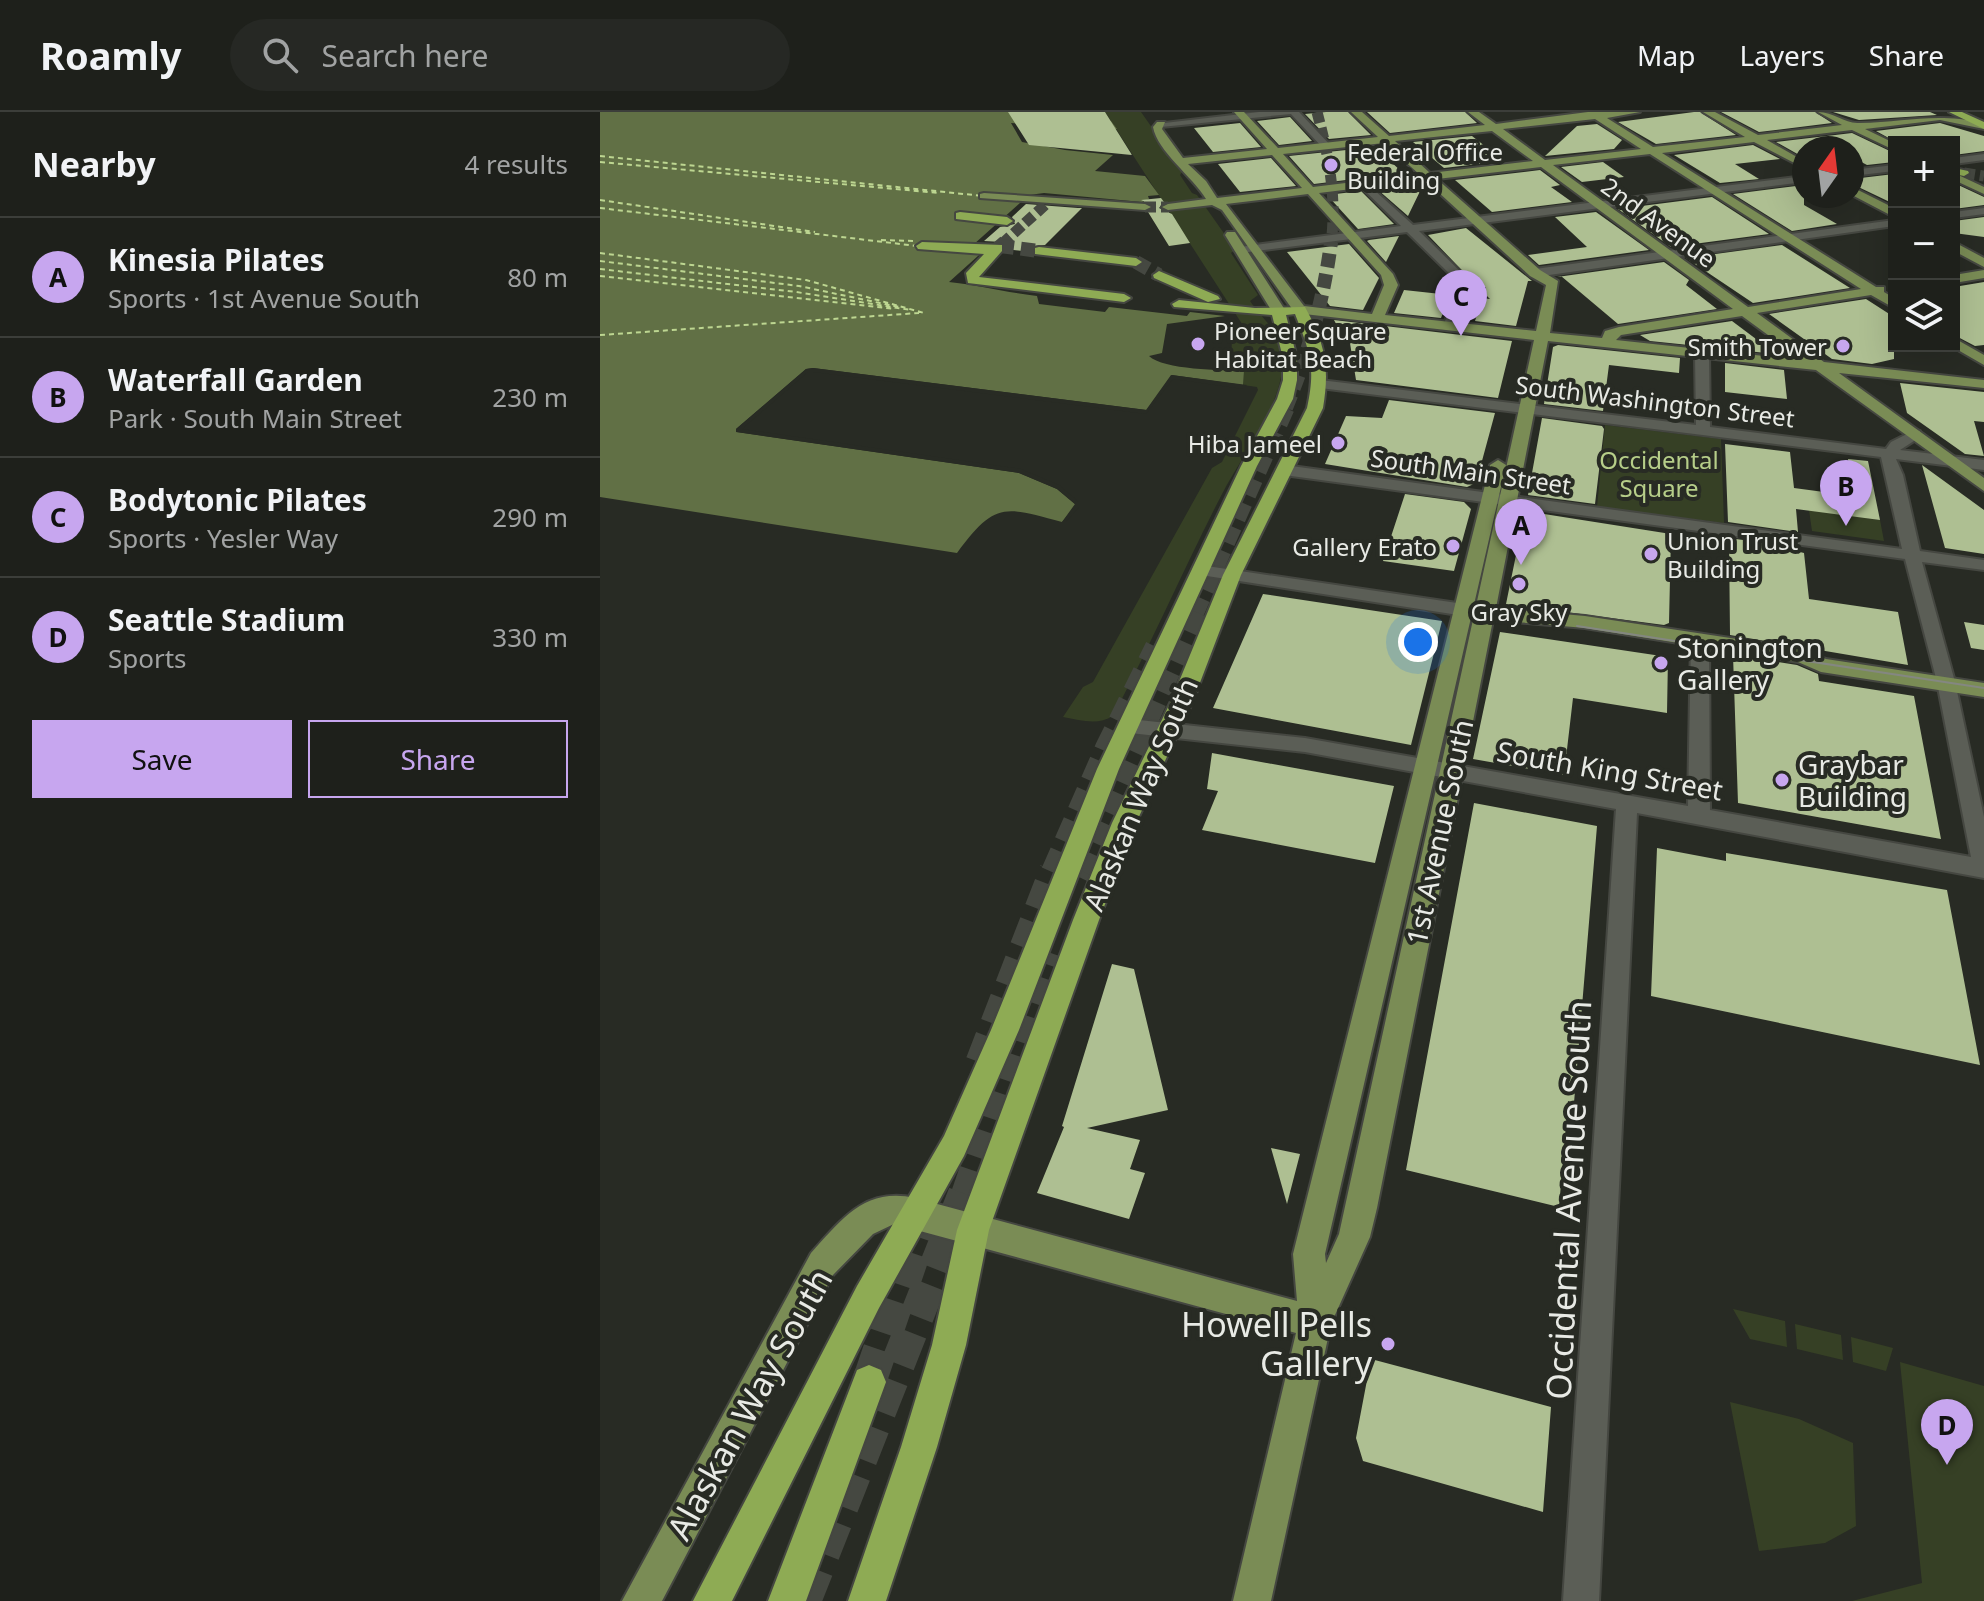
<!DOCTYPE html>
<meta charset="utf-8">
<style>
:root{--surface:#1e201b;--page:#262824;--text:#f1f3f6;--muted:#a1a3a3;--line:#3c3e3a;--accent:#c7a6ef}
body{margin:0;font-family:"Noto Sans",sans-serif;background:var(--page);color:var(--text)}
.controls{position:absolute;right:24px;top:24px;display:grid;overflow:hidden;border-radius:0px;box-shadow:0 8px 32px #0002}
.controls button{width:72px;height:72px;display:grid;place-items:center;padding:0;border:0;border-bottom:2px solid var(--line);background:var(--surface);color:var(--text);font:40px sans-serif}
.compass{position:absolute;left:1192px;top:24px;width:72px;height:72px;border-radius:50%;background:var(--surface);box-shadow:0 8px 32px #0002;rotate:14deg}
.you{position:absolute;left:818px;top:530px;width:28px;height:28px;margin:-20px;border:6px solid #fff;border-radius:50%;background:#1a73e8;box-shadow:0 0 0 12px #1a73e833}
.badge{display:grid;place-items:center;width:52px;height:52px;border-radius:50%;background:var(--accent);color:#111;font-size:26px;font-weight:700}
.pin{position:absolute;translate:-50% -66px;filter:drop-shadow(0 2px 4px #0008)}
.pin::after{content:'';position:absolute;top:42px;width:28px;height:24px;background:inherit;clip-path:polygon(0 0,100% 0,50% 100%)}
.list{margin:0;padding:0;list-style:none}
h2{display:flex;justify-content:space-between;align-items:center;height:104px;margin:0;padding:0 32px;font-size:34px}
h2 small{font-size:26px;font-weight:400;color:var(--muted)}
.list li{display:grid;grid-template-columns:52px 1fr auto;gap:24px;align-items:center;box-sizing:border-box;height:120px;padding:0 32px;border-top:2px solid var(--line)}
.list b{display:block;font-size:30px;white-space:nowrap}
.list p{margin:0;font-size:26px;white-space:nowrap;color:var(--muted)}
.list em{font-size:26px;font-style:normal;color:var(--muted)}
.actions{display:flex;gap:16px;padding:24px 32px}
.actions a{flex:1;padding:18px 0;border:2px solid var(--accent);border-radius:0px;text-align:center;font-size:28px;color:var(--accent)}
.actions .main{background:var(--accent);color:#111}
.icon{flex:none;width:44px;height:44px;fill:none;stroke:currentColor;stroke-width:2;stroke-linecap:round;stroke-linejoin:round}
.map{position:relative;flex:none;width:1384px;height:1489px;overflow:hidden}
header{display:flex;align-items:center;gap:48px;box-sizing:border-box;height:112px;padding:0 40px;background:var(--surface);border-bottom:2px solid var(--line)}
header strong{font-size:38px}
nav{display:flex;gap:44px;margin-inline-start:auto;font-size:28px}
.search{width:560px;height:72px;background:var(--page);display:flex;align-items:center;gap:20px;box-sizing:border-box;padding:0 28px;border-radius:44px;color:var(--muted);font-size:30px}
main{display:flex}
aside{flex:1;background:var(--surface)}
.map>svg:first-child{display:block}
.green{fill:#364025}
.water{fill:#617045}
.pier{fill:#282b24}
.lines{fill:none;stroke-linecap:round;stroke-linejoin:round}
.ferry{stroke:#bdd691;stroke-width:2;stroke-dasharray:5 4;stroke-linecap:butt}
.building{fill:#aebf92}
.major-tunnel{stroke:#454841;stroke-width:11;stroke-dasharray:11 5;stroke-linecap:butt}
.highway-tunnel-far5{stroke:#454841;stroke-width:11;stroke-dasharray:11 5;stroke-linecap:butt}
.highway-tunnel-far4{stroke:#454841;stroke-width:14;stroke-dasharray:14 7;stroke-linecap:butt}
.highway-tunnel-far3{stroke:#454841;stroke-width:17;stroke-dasharray:17 9;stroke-linecap:butt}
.highway-tunnel-far2{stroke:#454841;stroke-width:22;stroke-dasharray:22 11;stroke-linecap:butt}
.highway-tunnel-far1{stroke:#454841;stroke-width:27;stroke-dasharray:27 14;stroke-linecap:butt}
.highway-tunnel{stroke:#454841;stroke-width:34;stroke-dasharray:34 17;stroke-linecap:butt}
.minor-casing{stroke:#454741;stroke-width:4}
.major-casing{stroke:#454741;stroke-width:4}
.highway-casing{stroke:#454741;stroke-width:4}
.minor{fill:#5b5e56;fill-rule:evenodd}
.major{fill:#7a8c55;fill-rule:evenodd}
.highway{fill:#8eab54;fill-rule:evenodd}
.tram{stroke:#848781;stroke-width:2}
.poi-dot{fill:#c7a6ef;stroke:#282b24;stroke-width:3}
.labels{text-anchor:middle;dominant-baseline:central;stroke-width:8;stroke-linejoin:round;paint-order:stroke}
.far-poi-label{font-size:24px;fill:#e8eae5;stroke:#282b24;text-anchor:start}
.far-street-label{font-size:24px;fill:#e8eae5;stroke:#282b24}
.far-park-label{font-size:24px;fill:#b6ce89;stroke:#282b24}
.poi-label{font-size:28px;fill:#e8eae5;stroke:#282b24;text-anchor:start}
.street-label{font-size:28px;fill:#e8eae5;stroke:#282b24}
.near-street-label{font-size:34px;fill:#e8eae5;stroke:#282b24}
.near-poi-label{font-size:34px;fill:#e8eae5;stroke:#282b24;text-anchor:end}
</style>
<header>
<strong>Roamly</strong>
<div class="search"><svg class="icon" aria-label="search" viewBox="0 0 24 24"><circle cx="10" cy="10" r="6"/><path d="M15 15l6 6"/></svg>Search here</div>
<nav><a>Map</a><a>Layers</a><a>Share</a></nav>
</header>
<main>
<aside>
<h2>Nearby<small>4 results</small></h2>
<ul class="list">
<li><span class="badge">A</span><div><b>Kinesia Pilates</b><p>Sports · 1st Avenue South</p></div><em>80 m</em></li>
<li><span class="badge">B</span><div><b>Waterfall Garden</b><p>Park · South Main Street</p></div><em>230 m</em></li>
<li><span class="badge">C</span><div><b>Bodytonic Pilates</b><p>Sports · Yesler Way</p></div><em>290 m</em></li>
<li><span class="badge">D</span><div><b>Seattle Stadium</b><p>Sports</p></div><em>330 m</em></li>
</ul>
<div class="actions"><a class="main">Save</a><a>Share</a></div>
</aside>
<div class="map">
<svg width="1384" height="1489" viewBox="0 0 1384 1489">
<rect width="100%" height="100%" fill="#282b24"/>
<!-- green -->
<path class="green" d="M505 0H541L560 27 558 30 582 60 580 63 592 81 597 83 635 137 631 141 658 183 650 189C668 216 686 219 682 258 678 298 640 347 621 384 584 456 551 532 513 604 497 614 481 608 463 605L483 575 493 570 612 356 622 350 658 278 657 275 643 273 644 250 656 252 657 249 631 245 632 229 639 221 636 218 644 215Z
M1005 313 1121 327 1124 411 997 395Z
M1209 398 1280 408 1284 429 1212 419Z
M1133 1197 1185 1209 1187 1235 1150 1227Z
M1195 1212 1241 1223 1243 1248 1197 1237Z
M1251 1225 1293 1236 1286 1259 1253 1250Z
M1300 1250 1384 1274V1489H1252L1322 1471Z
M1130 1290 1199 1307 1253 1331 1256 1414 1225 1431 1159 1439Z"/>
<!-- water -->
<path class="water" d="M0 0H422L511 9 517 17 411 11 422 30 465 38 513 43 495 59 545 64 559 83 548 84 549 87 542 90 444 81 429 83 364 141 379 143 349 170C384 174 404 180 437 184L439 192 505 200 509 195 587 204 590 200 625 204 567 212 562 241 549 244C563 258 622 258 644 259L643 273 572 263 547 298 213 256 206 257 136 317 137 320 419 361 457 377 476 393 462 410C403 394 395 390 357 441L0 385Z"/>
<!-- pier -->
<path class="pier" d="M213 256 546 298 571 263 647 273 643 277 573 267 546 302 213 260H208L142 317 421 357 459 373 479 390V395L466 410H462L475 392 457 377 419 361 136 320V317L206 257Z"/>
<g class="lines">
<!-- ferry -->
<path class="ferry" d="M0 44 383 84
M0 50 339 81
M0 88 215 120
M0 96 317 134
M281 128 315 129
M0 141 206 168 324 201
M0 149 199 174 299 195
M0 157 196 180 311 198
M0 164 295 197
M0 223 319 201"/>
</g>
<!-- building -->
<path class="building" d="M408 0H505L532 43 429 33Z
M726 0H748L771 23 729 27 705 2Z
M767 0H865L877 11 790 21Z
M1094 0H1100L1136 23 1056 32 1018 10Z
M1121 0H1215L1232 11 1159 20Z
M1233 0H1330L1337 3 1259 8Z
M690 5 712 29 679 33 657 9Z
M640 11 661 35 613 40 594 16Z
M1340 11 1384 24V39L1354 43V30H1296L1276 19Z
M997 12 1022 28 1014 37 945 44 977 14Z
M1252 21 1294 41V50L1267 53 1252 45V36H1204V44H1201L1176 30Z
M872 24 904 49 844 56 813 30Z
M1153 33 1180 47 1135 52 1159 67 1120 71 1074 43Z
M775 35 803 61 714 72 689 44Z
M671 46 696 74 640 80 618 52Z
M1003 50 1024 65 982 70 961 55Z
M940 58 960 73 951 75 972 90 892 100 855 68Z
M1294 62V92L1252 72V67Z
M824 71 808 104 777 77Z
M1354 71 1384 85V93L1354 97Z
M1204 73V93L1237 112 1192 119 1133 82Z
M761 79 794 112 758 117 727 83Z
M1112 85 1169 122 1071 135 1018 97Z
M561 86 564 90 559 96 572 102 590 131 569 134 548 100 554 94 541 88Z
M426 92 478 96H482L445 133 433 134 432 140 405 137 402 130 384 129 400 115 415 112 412 105Z
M996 100 1049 138 939 153 928 143 987 135 955 105Z
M1384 105V125L1354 121V109Z
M866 116 932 169H928L916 214 875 209 882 186 890 187 884 181 886 175 879 176 828 123Z
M799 124 786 150 767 129 769 128Z
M749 132 779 166 763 198 730 194 687 140Z
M1182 133 1250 176 1153 191 1086 146Z
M1064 150 1089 168 1086 173 1117 197 1018 212 961 164 957 165Z
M1384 170V233L1375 234 1354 223V175Z
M804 178 850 183 841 206 794 201Z
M1266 187 1294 205V247L1272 252 1232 247 1169 202Z
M734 208 912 229 898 286 756 268 749 225H743Z
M1132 209 1176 242 1050 229 1040 223Z
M958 233 1080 246 1079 261 1009 253 1003 299 944 292 953 235Z
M1125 251 1184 258 1187 287 1125 280Z
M1300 271 1384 280V310L1374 309 1384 344 1365 342 1307 301Z
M789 288 895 301 876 371 867 375 725 352 746 304 782 306Z
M942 306 1002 314 1004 317 995 392 928 383Z
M1125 332 1190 340 1194 376 1254 384 1248 347 1268 349 1280 408 1196 397 1198 420 1128 410Z
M1322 353 1384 398V442L1345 436Z
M805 382 864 390 871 397 854 459 783 449Z
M925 399 1071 422 1069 511 1064 513 906 492Z
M1129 426 1200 436V440L1204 441 1209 487 1298 500 1308 553 1130 523Z
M663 482 842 509 811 633 613 596Z
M1364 510 1384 513V538L1371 536Z
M900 520 1068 545 1067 601 973 586 964 663 873 647Z
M1133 543 1197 553 1218 562 1219 569 1314 584 1341 727 1138 691Z
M612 641 794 674 775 751 602 718 618 679 607 677Z
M874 691 997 714 974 991 968 989 959 1095 806 1058Z
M1057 736 1126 749V741L1347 778 1380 953 1051 884Z
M512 852 534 857 568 998 487 1016 540 1028 530 1057 545 1061 529 1107 437 1081 464 1015 462 1014Z
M671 1036 700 1042 687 1092Z
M771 1247 951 1295 943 1400 763 1349 756 1326Z"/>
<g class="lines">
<!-- major-tunnel -->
<path class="major-tunnel" d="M545 95H568
M425 111 445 93"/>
<!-- highway-tunnel-far5 -->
<path class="highway-tunnel-far5" d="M717 0C729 45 737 86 731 132
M1364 61 1384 64
M402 132 425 111"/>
<!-- highway-tunnel-far4 -->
<path class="highway-tunnel-far4" d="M400 134 439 139
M398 136 405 130
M536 150 559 163
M686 296C708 242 724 187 731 130"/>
<!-- highway-tunnel-far3 -->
<path class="highway-tunnel-far3" d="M595 502 687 294"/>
<!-- highway-tunnel-far2 -->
<path class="highway-tunnel-far2" d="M452 760 506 636 556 535
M479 760 596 500"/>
<!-- highway-tunnel-far1 -->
<path class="highway-tunnel-far1" d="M477 764 480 758
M379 950 453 758
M364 1084 448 840"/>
<!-- highway-tunnel -->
<path class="highway-tunnel" d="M269 1270 328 1098
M204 1489 365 1082"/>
<!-- minor casing -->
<g class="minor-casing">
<path id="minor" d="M659 0H699L731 34 723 36 691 2 561 15 556 12Z
M1384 42V48L1354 52V46Z
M1294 53V59L1252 64V58Z
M1204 64V70L819 119 872 171 858 213 852 217 848 216 845 209 860 172 807 120 640 141 634 138 640 135 801 114 760 74V70L764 69 813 113Z
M1384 96V102L1354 106V100Z
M1294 108V114L935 165 929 161 935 157Z
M1102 237 1109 241 1110 315 1286 337 1291 330 1315 318 1320 319V325L1300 338 1384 348V358L1296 347 1303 363 1320 439 1384 448V458L1322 450 1355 570 1384 705V766L1037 701 999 1489H963L1016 697 705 640 530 621 520 614 530 607 705 626 1088 694 1091 528 1100 522 1109 528 1110 698 1371 745 1337 570 1305 447 684 363 676 358 684 353 1302 437 1281 345 720 276 713 272 720 268 1096 313 1095 241Z
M600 453 884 495 893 501 884 507 594 462 592 458 594 454Z"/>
</g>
<!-- major casing -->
<g class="major-casing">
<path id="major" d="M634 0H644L678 36 778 25 751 0H762L789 24 885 13 868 0H879L896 12 988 0H1040L1007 6 1053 35 1145 25 1103 0H1115L1158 23 1242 13 1218 0C1234 0 1245 12 1259 11 1307 10 1335 0 1384 11V17L1340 8 1265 17 1294 31V38L1252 18 1167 28 1204 49V56L1154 30 1062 41 1276 175H1284V180L1294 186V196L1271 183 1157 201 1224 250 1384 268V276L1239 261 1384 366V379L1216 258 948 229 896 496 985 504 1203 537 1226 547 1384 571V585L1221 560 1198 550 985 516 893 508 777 1096 770 1125 731 1212 671 1489H633L696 1221 294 1112 273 1122 233 1163 62 1489H22L211 1141C242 1107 265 1075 315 1086L697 1189 693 1142 890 353 898 348 906 353 725 1142 726 1151 739 1122 934 228 695 201 622 98 612 93 568 98 562 95 568 92 606 87C593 65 557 39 553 15L557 10H565L562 17 583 46 667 37ZM995 7 1041 37 945 48 903 17ZM892 19 933 49 830 61 795 29ZM784 31 819 62 713 75 683 42ZM1050 42 1261 177 1148 195 953 53ZM672 43 702 76 617 86 606 69 588 52ZM941 55 1133 197 1019 215 1005 219 1002 226 950 221 958 169 940 158 837 67ZM825 68 930 164 946 173 936 219 785 203 798 173 793 162 719 81ZM708 82 781 163 784 173 772 202 704 194 626 92ZM1142 204 1202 248 1016 228 1021 223Z
M1354 61 1384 75V82L1354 68Z
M1252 75 1294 96V105L1252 83Z
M384 81 545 92 551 95 545 98 380 86V82Z
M627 120H635L685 198 683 201H673L625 123Z
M1354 130 1384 146V155L1354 139Z
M1384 158V166L1354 171V163Z
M1354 226 1384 243V253L1351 234H1354Z"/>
</g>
<!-- highway casing -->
<g class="highway-casing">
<path id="highway" d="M1349 0H1362L1384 10V17Z
M1354 56 1368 59 1369 61 1364 64 1354 62Z
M360 100 407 105 413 109 407 113 356 107V101Z
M322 130 402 133V139L379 165 524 182 531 186 524 190 368 171 366 161 384 142 318 137 316 134Z
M439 135 536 146 542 150 536 154 435 142V136Z
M559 159 618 184 620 187 608 190 554 166 553 163Z
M579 188 655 196 705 195C725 231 730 255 723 296L641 463 593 589 536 711 499 808 389 1118 366 1233 337 1335 286 1489H248L301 1335 332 1233 357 1118 473 808 512 711 571 589 623 463 707 296C716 255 710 240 695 202L686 203 697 246V268L693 287 657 354 519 657 419 918 364 1044 279 1196 132 1489H93L257 1174 344 1024 391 918 497 657 641 354 677 287 683 268V246L672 203 574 195 572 192Z
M269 1253 281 1258 286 1270 206 1489H168L257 1258Z"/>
</g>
<!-- minor -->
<use href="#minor" class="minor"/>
<!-- major -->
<use href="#major" class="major"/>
<!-- highway -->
<use href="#highway" class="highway"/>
<!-- tram -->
<path class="tram" d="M977 514 1384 576"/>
</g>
<!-- markers -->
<g class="poi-dot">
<circle cx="731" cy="53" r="8"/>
<circle cx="598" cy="232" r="8"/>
<circle cx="1243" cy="234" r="8"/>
<circle cx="738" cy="331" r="8"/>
<circle cx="853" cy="434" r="8"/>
<circle cx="1051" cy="442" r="8"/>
<circle cx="919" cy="472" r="8"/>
<circle cx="1061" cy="551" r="8"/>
<circle cx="1182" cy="668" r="8"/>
<circle cx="788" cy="1232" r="8"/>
</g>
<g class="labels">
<!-- far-poi labels -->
<g class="far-poi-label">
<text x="747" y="39">Federal Office<tspan x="747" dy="28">Building</tspan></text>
<text x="614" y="218">Pioneer Square<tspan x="614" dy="28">Habitat Beach</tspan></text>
<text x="1227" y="234" text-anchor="end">Smith Tower</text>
<text x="722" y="331" text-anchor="end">Hiba Jameel</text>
<text x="1067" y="428">Union Trust<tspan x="1067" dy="28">Building</tspan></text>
<text x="837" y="434" text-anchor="end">Gallery Erato</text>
<text x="919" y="499" text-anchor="middle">Gray Sky</text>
</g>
<!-- far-street labels -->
<g class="far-street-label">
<text transform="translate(1059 110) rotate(36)">2nd Avenue</text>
<text transform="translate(1055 289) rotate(7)">South Washington Street</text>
<text transform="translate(871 359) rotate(8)">South Main Street</text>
</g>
<!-- far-park labels -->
<g class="far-park-label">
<text x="1059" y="347">Occidental<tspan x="1059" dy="28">Square</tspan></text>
</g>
<!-- poi labels -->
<g class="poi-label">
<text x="1077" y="535">Stonington<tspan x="1077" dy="32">Gallery</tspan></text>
<text x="1198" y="652">Graybar<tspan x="1198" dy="32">Building</tspan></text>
</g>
<!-- street labels -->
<g class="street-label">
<text transform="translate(1010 658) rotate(10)">South King Street</text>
<text transform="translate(540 682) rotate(-67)">Alaskan Way South</text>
<text transform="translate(839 720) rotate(-78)">1st Avenue South</text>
</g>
<!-- near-street labels -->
<g class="near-street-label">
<text transform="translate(968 1088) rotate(-87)">Occidental Avenue South</text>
<text transform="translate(149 1292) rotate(-61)">Alaskan Way South</text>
</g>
<!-- near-poi labels -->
<g class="near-poi-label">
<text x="772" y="1212">Howell Pells<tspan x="772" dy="39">Gallery</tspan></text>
</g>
</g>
</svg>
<div class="controls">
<button>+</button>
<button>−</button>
<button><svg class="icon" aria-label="layers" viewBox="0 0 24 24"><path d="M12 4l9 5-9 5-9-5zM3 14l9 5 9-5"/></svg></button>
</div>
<svg class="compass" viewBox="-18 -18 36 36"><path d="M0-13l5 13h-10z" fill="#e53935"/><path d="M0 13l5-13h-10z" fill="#a1a3a3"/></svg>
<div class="you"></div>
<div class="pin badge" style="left:921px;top:453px">A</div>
<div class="pin badge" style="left:1246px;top:414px">B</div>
<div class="pin badge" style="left:861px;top:224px">C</div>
<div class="pin badge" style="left:1347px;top:1353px">D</div>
</div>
</main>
